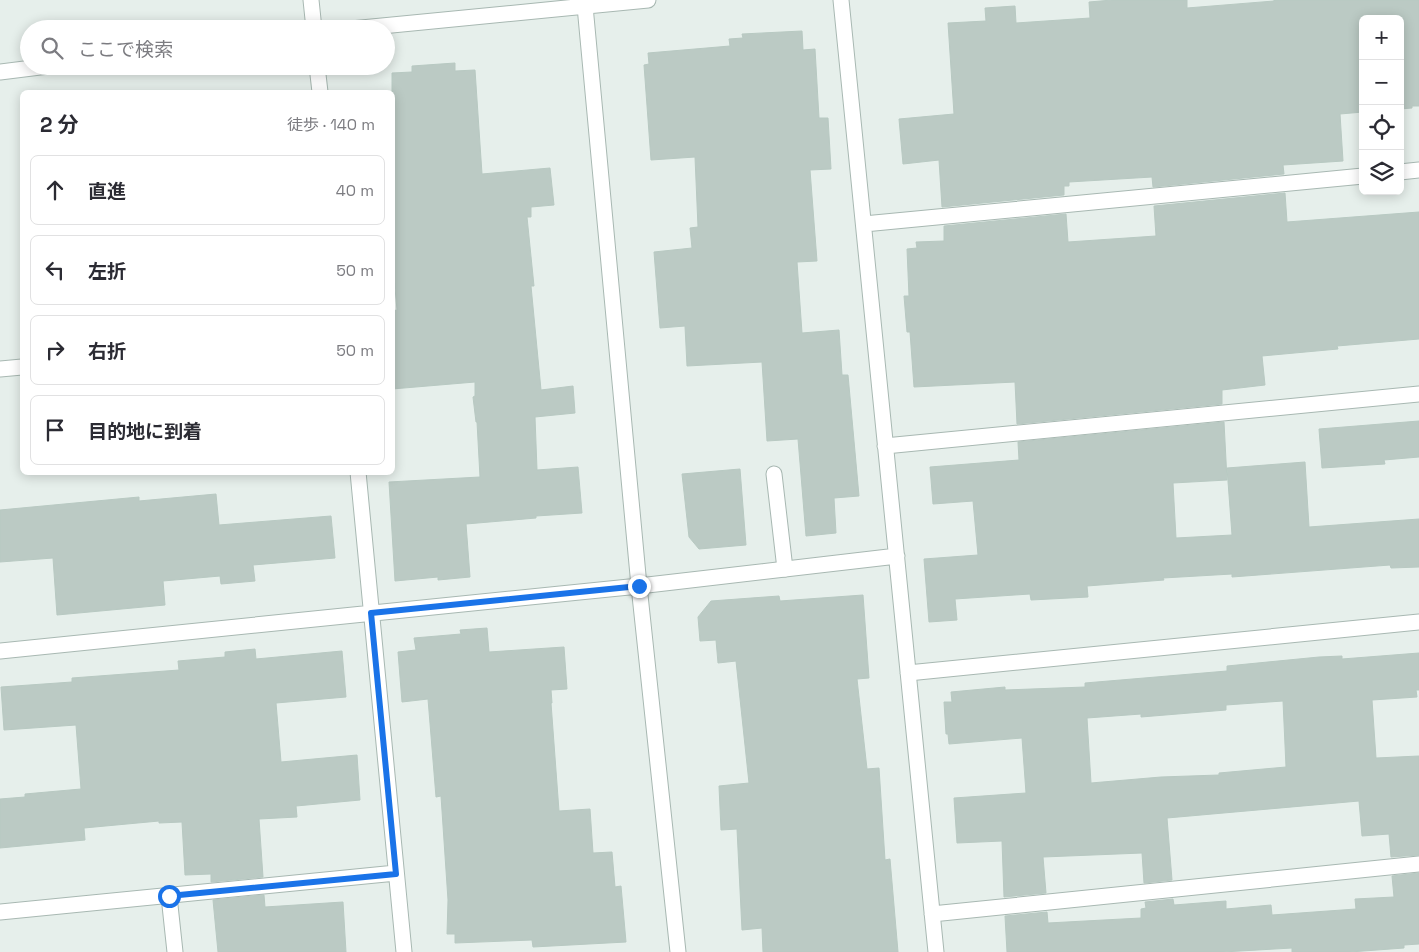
<!DOCTYPE html>
<html lang="ja">
<meta charset="utf-8">
<style>
:root{--surface:#fff;--page:#f7f7f7;--text:#2b2b33;--muted:#7c7c81;--line:#e1e1e2}
body{margin:0;font-family:"Space Grotesk","Noto Sans JP",sans-serif;background:var(--page);color:var(--text)}
.controls{position:absolute;right:15px;top:15px;display:grid;overflow:hidden;border-radius:8px;box-shadow:0 2px 12px #0003}
.controls button{width:45px;height:45px;display:grid;place-items:center;padding:0;border:0;border-bottom:1px solid var(--line);background:var(--surface);color:var(--text);font:25px sans-serif}
.stop{position:absolute;width:15px;height:15px;margin:-11px;border:4px solid #1a73e8;border-radius:50%;background:#fff}
.stop.end{background:#1a73e8;border-color:#fff;box-shadow:0 1px 5px #0008}
.list{margin:0;padding:0;list-style:none}
h2{display:flex;justify-content:space-between;align-items:center;height:65px;margin:0;padding:0 20px;font-size:21px}
h2 small{font-size:16px;font-weight:400;color:var(--muted)}
.list li{display:grid;grid-template-columns:32px 1fr auto;gap:15px;align-items:center;box-sizing:border-box;height:70px;margin:0 10px 10px;padding:0 10px;border:1px solid var(--line);border-radius:8px}
.list b{display:block;font-size:19px;white-space:nowrap}
.list em{font-size:16px;font-style:normal;color:var(--muted)}
.icon{flex:none;width:28px;height:28px;fill:none;stroke:currentColor;stroke-width:2;stroke-linecap:round;stroke-linejoin:round}
.map{position:relative;flex:none;width:1419px;height:952px;overflow:hidden}
.search{position:absolute;background:var(--surface);box-shadow:0 2px 12px #0003;left:20px;top:20px;width:375px;height:55px;display:flex;align-items:center;gap:12px;box-sizing:border-box;padding:0 18px;border-radius:28px;color:var(--muted);font-size:19px}
.panel{position:absolute;background:var(--surface);box-shadow:0 2px 12px #0003;left:20px;top:90px;width:375px;height:385px;border-radius:8px}
.map>svg:first-child{display:block}
.building{fill:#bbcac4;stroke:#b8c9c2;fill-rule:evenodd}
.lines{fill:none;stroke-linecap:round;stroke-linejoin:round}
.lane-casing{stroke:#a8b8b2;stroke-width:17}
.street-casing{stroke:#a8b8b2;stroke-width:17}
.secondary-casing{stroke:#a4bbb3;stroke-width:17}
.lane{stroke:#fff;stroke-width:15}
.street{stroke:#fff;stroke-width:15}
.secondary{stroke:#fff;stroke-width:15}
.route{stroke:#1a73e8;stroke-width:6}
</style>
<div class="map">
<svg width="1419" height="952" viewBox="0 0 1419 952">
<rect width="100%" height="100%" fill="#e6efeb"/>
<!-- building -->
<path class="building" d="M1112 0H1187V8L1274 1V0H1419V106H1412V108L1400 109V19H1363V112L1340 114 1343 161 1283 165 1284 174 1153 187 1152 177 1069 182V186H1064V195L942 207 939 160 903 164 899 119 954 114 948 23 986 21 985 8 1015 6 1016 23 1090 18 1089 2Z
M802 31 803 50 815 49 819 118H828L831 169 810 170 817 261 797 262 802 333 839 330 842 375H848L859 496 834 498 836 533 806 536 798 439 767 441 762 362 687 366 685 326 660 328 654 252 692 248 690 228 698 227 695 157 651 160 644 65 649 64 648 53 730 46 729 39 743 38 742 34Z
M455 63V71L475 70 482 174 550 168 554 205 531 207V217H527L534 286H531L541 390 573 386 575 413 535 417 537 470 578 467 582 513 536 516V518L466 524 470 577 438 580V577L395 581 389 482 480 477 477 422H476L473 397 475 396V382L392 389V311L397 310 392 255V73L412 72V66Z
M1285 193 1287 222 1419 212V339L1337 346 1338 349 1262 356 1265 385 1222 390V404L1017 424 1015 382 914 387 910 332H907L904 296H909L907 249 917 248 916 242 944 241V226L1066 214 1068 242 1156 236 1154 206Z
M1419 421V457L1384 460 1385 464 1322 468 1319 429Z
M1224 422 1227 480 1173 483 1176 538 1232 535 1227 468 1305 462 1309 527 1419 519V567L1391 568 1390 565 1232 577V574L1163 578 1164 580 1087 586 1088 597 1031 600 1030 594 955 599 957 620 929 622 924 559 978 555 973 501 933 504 930 467 1019 460 1018 442Z
M740 469 746 545 699 549 689 537 682 474Z
M216 494 219 525 331 516 335 558 253 565 255 581 221 584 220 576 163 581 165 605 57 615 53 558 0 562V510L139 497V501Z
M863 595 869 678 857 679 867 769 879 768 885 860 890 859 898 952H763L762 928 742 930 737 829 721 830 719 786 749 783 736 661 718 663 716 640 700 641 698 617 711 601 779 596 780 601Z
M487 628 489 652 564 647 567 689 551 690 552 703H551L559 811 590 809 593 853 612 852 615 887 621 886 626 942 533 947 532 940 455 943V934H447L448 900 441 796 436 797 428 699 402 702 398 652 416 650 414 638 461 634 460 630Z
M255 649 256 659 342 651 346 697 276 703 281 762 357 755 360 800 296 806 297 817 259 819 263 877 211 882V874L185 875 182 822 159 823V821L84 828 85 840 0 848V799L25 797V794L81 789 76 725 4 730 1 687 72 682V678L179 670 178 661 225 657V652Z
M1419 653V690H1416L1417 697 1372 700 1376 758 1419 756V855L1391 857 1389 834 1362 836 1359 801 1167 818 1172 880 1144 883 1142 853 1043 857 1046 893 1004 897 1002 841 957 843 954 798 1026 793 1022 738 949 744 948 734H946L944 702H952L951 692 1005 687V690L1085 687V683L1227 671V666L1319 657 1342 656V659ZM1283 701 1286 767 1219 773V775L1161 777 1091 783 1087 718 1141 714V717L1226 710V705Z
M1419 873V944L1404 945V948L1350 952H1292V948L1223 952H1007L1005 916 1047 912 1048 923 1141 918V909L1146 908 1145 902 1173 899 1174 905 1226 901V909L1271 905 1272 915 1356 909 1355 899 1394 897 1392 876Z
M264 895 265 907 343 902 346 952H218L213 900Z"/>
<g class="lines">
<!-- lane casing -->
<g class="lane-casing">
<path id="lane" d="M774 474 785 569"/>
</g>
<!-- street casing -->
<g class="street-casing">
<path id="street" d="M311 0 314 29
M841 0 936 952
M585 6 639 586 678 952
M351 29 648 0
M317 66 320 92
M0 72 48 66
M1400 172 1419 170
M864 224 1363 176
M0 369 22 367
M885 446 1419 394
M358 472 404 952
M0 651 639 586 897 556
M908 673 1419 622
M169 896 175 952
M0 912 396 873
M932 914 1419 864"/>
</g>
<!-- secondary casing -->
<g class="secondary-casing">
<path id="secondary" d="M585 0V6"/>
</g>
<!-- lane -->
<use href="#lane" class="lane"/>
<!-- street -->
<use href="#street" class="street"/>
<!-- secondary -->
<use href="#secondary" class="secondary"/>
</g>
<g class="lines">
<!-- route -->
<path class="route" d="M169 896 396 874 371 613 639 586"/>
</g>
</svg>
<div class="controls">
<button>+</button>
<button>−</button>
<button><svg class="icon" aria-label="locate" viewBox="0 0 24 24"><circle cx="12" cy="12" r="6"/><path d="M12 2v4M12 18v4M2 12h4M18 12h4"/></svg></button>
<button><svg class="icon" aria-label="layers" viewBox="0 0 24 24"><path d="M12 4l9 5-9 5-9-5zM3 14l9 5 9-5"/></svg></button>
</div>
<div class="stop" style="left:169px;top:896px"></div>
<div class="stop end" style="left:639px;top:586px"></div>
<div class="search"><svg class="icon" aria-label="search" viewBox="0 0 24 24"><circle cx="10" cy="10" r="6"/><path d="M15 15l6 6"/></svg>ここで検索</div>
<section class="panel">
<h2>2 分<small>徒歩 · 140 m</small></h2>
<ul class="list">
<li><svg class="icon" aria-label="ahead" viewBox="0 0 24 24"><path d="M12 20V5M6 11l6-6 6 6"/></svg><div><b>直進</b></div><em>40 m</em></li>
<li><svg class="icon" aria-label="left" viewBox="0 0 24 24"><path d="M17 20v-9H6M10 6l-5 5 5 5"/></svg><div><b>左折</b></div><em>50 m</em></li>
<li><svg class="icon" aria-label="right" viewBox="0 0 24 24"><path d="M7 20v-9h11M14 6l5 5-5 5"/></svg><div><b>右折</b></div><em>50 m</em></li>
<li><svg class="icon" aria-label="arrive" viewBox="0 0 24 24"><path d="M6 21V4h12l-3 4 3 4H6"/></svg><div><b>目的地に到着</b></div></li>
</ul>
</section>
</div>
